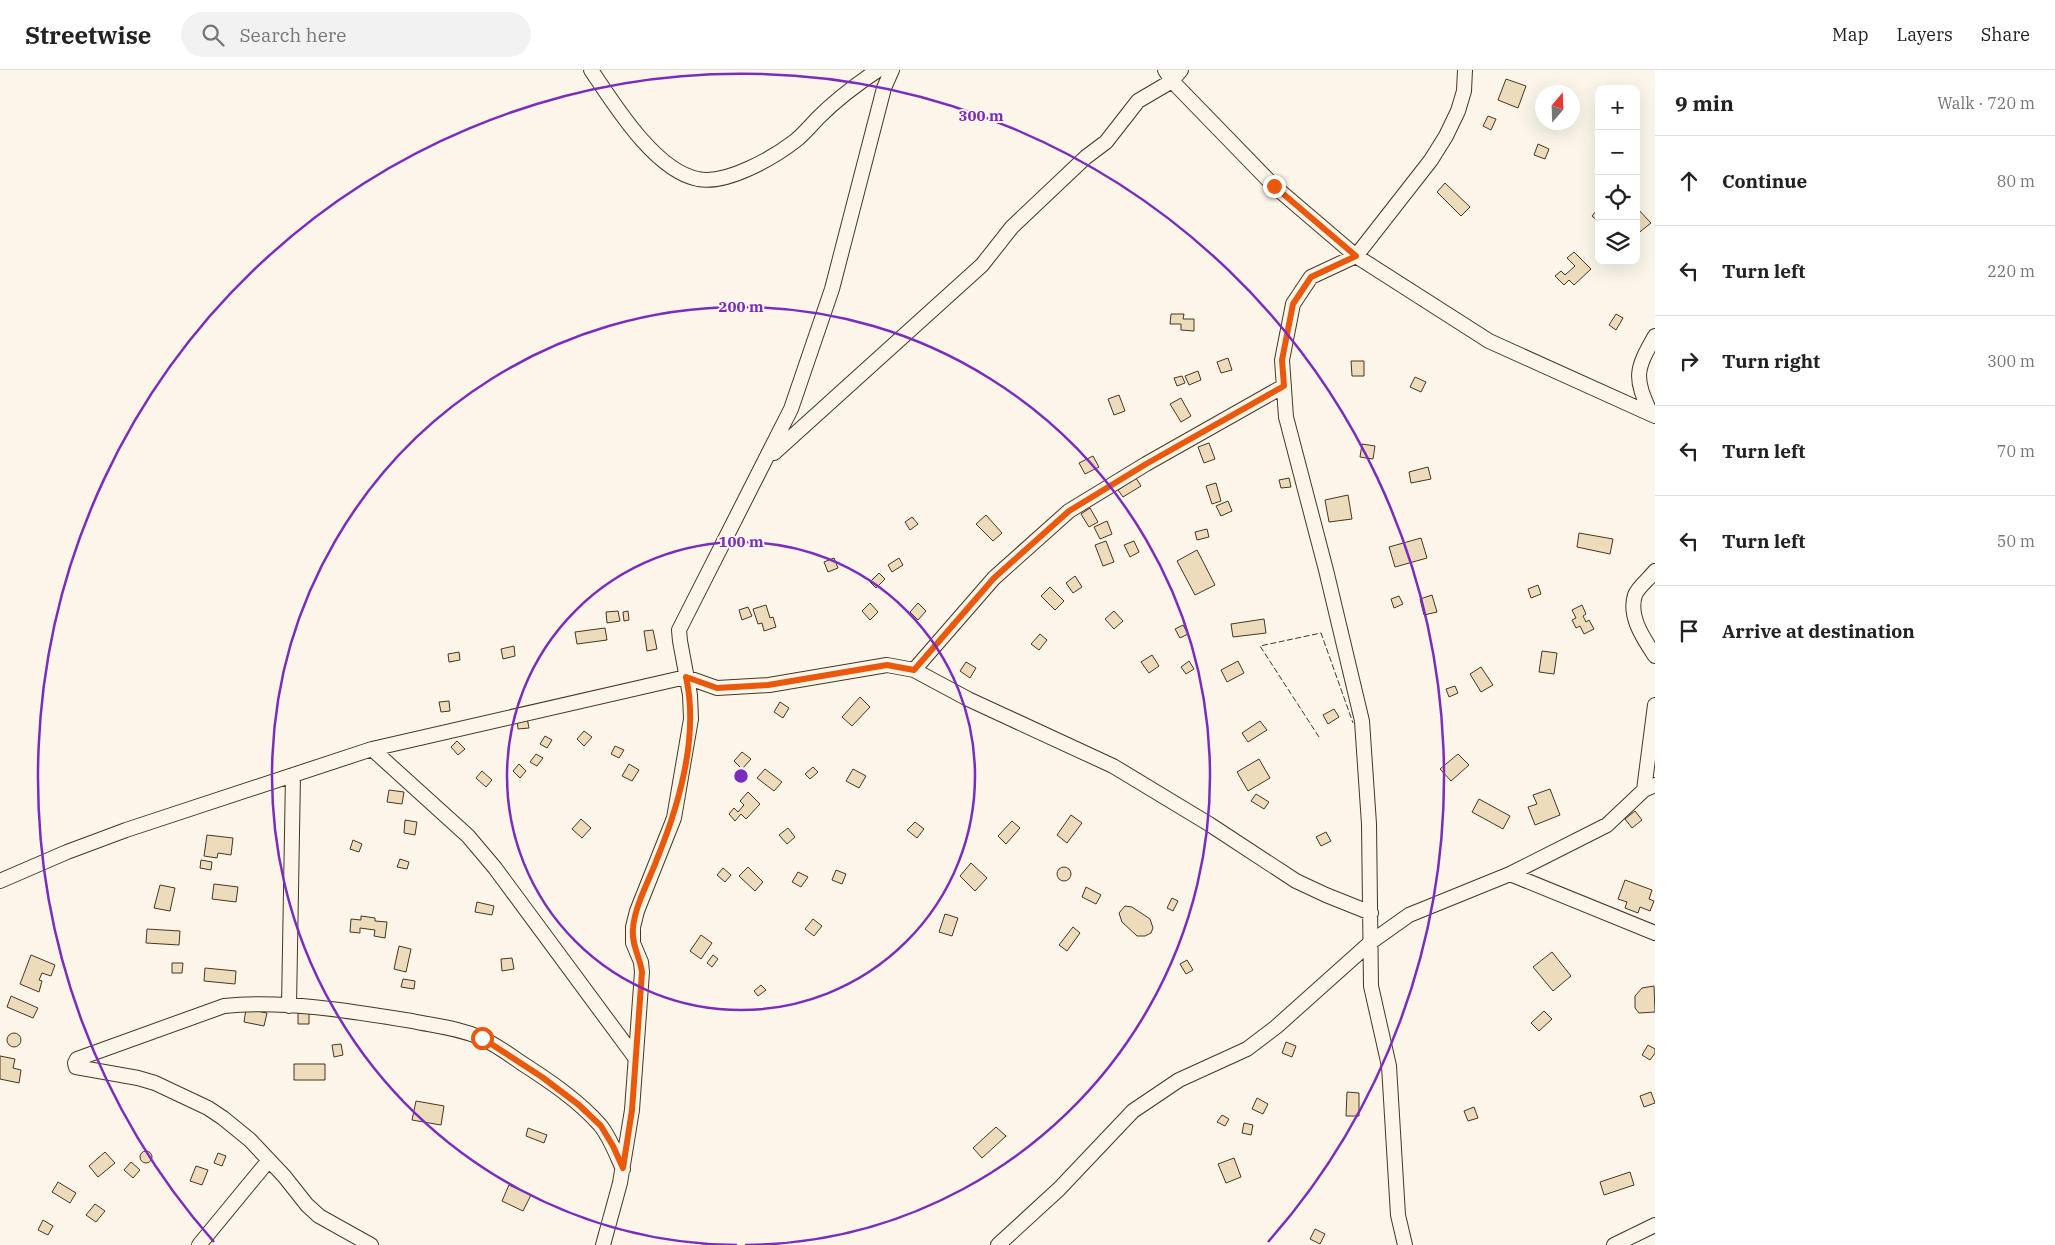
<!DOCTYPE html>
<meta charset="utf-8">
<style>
:root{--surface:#fff;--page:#f2f2f2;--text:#222;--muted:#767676;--line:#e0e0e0}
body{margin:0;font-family:"IBM Plex Serif",serif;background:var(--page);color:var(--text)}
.controls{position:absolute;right:15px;top:15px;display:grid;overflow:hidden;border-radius:10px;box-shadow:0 5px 20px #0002}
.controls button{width:45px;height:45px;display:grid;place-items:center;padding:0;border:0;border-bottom:1px solid var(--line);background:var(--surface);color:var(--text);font:25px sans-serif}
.compass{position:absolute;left:1535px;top:15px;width:45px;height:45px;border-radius:50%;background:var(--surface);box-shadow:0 5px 20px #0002;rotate:19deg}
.stop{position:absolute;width:15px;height:15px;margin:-11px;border:4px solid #ea580c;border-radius:50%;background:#fff}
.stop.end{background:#ea580c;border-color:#fff;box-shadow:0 1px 5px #0008}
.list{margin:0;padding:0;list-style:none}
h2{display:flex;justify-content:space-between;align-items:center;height:65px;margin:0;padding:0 20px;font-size:21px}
h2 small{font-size:16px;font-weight:400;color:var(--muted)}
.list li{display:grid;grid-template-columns:32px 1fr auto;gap:15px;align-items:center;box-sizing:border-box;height:90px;padding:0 20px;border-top:1px solid var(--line)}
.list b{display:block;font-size:19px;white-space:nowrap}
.list em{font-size:16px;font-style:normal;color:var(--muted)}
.icon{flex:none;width:28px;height:28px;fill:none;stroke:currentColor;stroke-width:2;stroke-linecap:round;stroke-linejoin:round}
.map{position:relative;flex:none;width:1655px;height:1175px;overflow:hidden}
header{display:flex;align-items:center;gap:30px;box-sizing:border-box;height:70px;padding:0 25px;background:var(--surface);border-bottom:1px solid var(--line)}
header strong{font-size:24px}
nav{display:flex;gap:28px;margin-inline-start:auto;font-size:18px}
.search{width:350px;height:45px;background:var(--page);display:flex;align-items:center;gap:12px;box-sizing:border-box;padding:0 18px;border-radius:28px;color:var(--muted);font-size:19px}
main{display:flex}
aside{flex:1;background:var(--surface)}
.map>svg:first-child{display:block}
.building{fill:#ecdcbc;stroke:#4a3520}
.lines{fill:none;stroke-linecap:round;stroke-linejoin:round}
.street-casing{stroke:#4a3520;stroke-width:16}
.street{stroke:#fbf6e9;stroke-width:14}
.fence{stroke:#4a3520;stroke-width:1;stroke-dasharray:6 2.5;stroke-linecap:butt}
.route{stroke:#ea580c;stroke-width:6}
.ring{fill:none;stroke:#7b2cbf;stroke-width:2.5}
.centre{fill:#7b2cbf;stroke:#fbf6e9;stroke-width:2.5}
.ring-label{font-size:15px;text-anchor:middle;font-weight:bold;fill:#7b2cbf;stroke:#fbf6e9;stroke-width:4;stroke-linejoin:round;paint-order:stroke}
</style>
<header>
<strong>Streetwise</strong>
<div class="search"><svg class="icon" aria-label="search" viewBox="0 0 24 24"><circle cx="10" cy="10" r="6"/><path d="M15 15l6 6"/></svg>Search here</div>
<nav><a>Map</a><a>Layers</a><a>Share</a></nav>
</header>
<main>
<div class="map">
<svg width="1655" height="1175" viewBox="0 0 1655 1175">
<rect width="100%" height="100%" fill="#fbf6e9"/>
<!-- building -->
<path class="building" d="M1506 9 1526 16 1518 38 1498 30Z
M1488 46 1496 49 1491 60 1483 56Z
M1538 74 1549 79 1545 89 1534 85Z
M1445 113 1470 137 1461 146 1437 122Z
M1636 137 1651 153 1636 165Z
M1597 140 1599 141V152L1592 146Z
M1574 182 1591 199 1574 215 1569 210 1564 215 1555 206 1561 201 1565 205 1575 196 1567 188Z
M1171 244H1184L1183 249H1194V261L1181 260V254H1170Z
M1616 244 1623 248 1616 260 1609 255Z
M1228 288 1232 300 1221 303 1217 292Z
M1351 291H1364V306H1352Z
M1198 301 1201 310 1189 315 1185 306Z
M1182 306 1185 313 1177 316 1174 308Z
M1415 307 1426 312 1421 322 1410 317Z
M1119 325 1125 341 1114 345 1108 329Z
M1181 328 1191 346 1181 352 1170 334Z
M1209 373 1215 389 1204 393 1198 377Z
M1362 374 1375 376 1373 389 1360 387Z
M1093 386 1099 397 1085 404 1079 393Z
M1428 397 1431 409 1411 413 1409 402Z
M1136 408 1141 416 1123 427 1118 420Z
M1289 408 1291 417 1281 418 1279 410Z
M1216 413 1221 431 1212 434 1206 416Z
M1348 425 1352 449 1329 452 1325 430Z
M1228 431 1232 441 1221 446 1216 436Z
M1090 438 1098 452 1089 457 1081 444Z
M986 445 1002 463 993 471 976 454Z
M912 447 918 454 910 460 905 452Z
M1107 451 1112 464 1100 469 1094 457Z
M1207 459 1209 467 1197 470 1195 462Z
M1579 463 1613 469 1610 484 1577 477Z
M1421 468 1427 488 1395 497 1389 477Z
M1106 471 1114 492 1103 496 1095 475Z
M1134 471 1139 482 1130 487 1124 475Z
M1197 480 1215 515 1195 525 1177 491Z
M834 488 838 498 828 502 824 492Z
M899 488 903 495 892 502 888 495Z
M879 503 885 509 876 518 870 512Z
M1075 506 1082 517 1073 523 1066 513Z
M1538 515 1541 524 1531 528 1528 519Z
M1050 517 1064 531 1055 540 1041 526Z
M1432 525 1437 542 1424 545 1420 529Z
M1399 526 1403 534 1394 538 1391 529Z
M870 533 878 542 870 550 862 541Z
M918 533 926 541 918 550 910 542Z
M766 535 770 548 773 547 776 557 764 561 762 553 758 554 753 539Z
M1582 535 1586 544 1583 546 1586 552 1589 550 1594 559 1584 564 1580 556 1576 558 1572 550 1576 548 1572 540Z
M748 537 752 546 742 550 739 540Z
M618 541 620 551 607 553 606 542Z
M628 541 629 550 624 551 623 542Z
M1114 541 1123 551 1114 559 1105 549Z
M1264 549 1266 563 1233 567 1231 554Z
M1183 555 1188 564 1180 568 1175 559Z
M605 558 607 570 577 574 575 562Z
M653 560 657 579 647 581 644 561Z
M1040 564 1047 570 1039 580 1031 574Z
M514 576 515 586 503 589 501 579Z
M1542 581 1557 583 1554 604 1539 602Z
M459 582 460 590 449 592 448 584Z
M1152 585 1159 596 1149 603 1141 592Z
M1189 591 1194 599 1186 604 1181 597Z
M1238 591 1244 603 1227 612 1221 600Z
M966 592 976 598 970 608 960 601Z
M1481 597 1493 615 1481 622 1470 604Z
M1455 616 1458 623 1449 627 1446 619Z
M860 627 870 637 852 656 842 647Z
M449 631 450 641 441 642 439 632Z
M780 632 789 638 783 648 774 642Z
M1334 639 1339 647 1328 654 1323 645Z
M527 648 529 658 518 659 517 650Z
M1260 651 1267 660 1248 672 1242 663Z
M584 661 592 667 584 676 577 669Z
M545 666 552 670 547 678 540 674Z
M457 671 465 679 458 685 451 677Z
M615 676 624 680 619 688 611 684Z
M742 682 751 689 742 699 734 691Z
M536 684 543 688 537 696 530 692Z
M1458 684 1469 695 1451 711 1440 699Z
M1259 689 1270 708 1248 721 1237 702Z
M519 694 526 701 520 708 513 701Z
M629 694 639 700 632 711 622 706Z
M813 697 818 702 810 709 805 704Z
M765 699 782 712 774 721 757 708Z
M853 699 866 706 859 718 846 711Z
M482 701 492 710 486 717 476 708Z
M1550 719 1560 745 1535 755 1528 737 1537 734 1533 725Z
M389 720 404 722 402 734 387 732Z
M748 722 760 734 746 749 741 744 735 751 729 744 734 738 738 742 744 735 740 731Z
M1256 724 1269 732 1264 739 1251 731Z
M1479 729 1510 746 1503 759 1472 742Z
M1635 741 1642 750 1632 758 1625 749Z
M1071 745 1082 753 1067 773 1057 765Z
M581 749 591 758 582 768 572 759Z
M405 750 417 752 415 765 404 763Z
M1012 751 1020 758 1006 774 998 766Z
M915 752 924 759 917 768 907 760Z
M788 758 795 767 787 774 779 765Z
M1326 762 1331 771 1321 776 1316 767Z
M207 765 233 768 231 785 218 783 217 788 204 786Z
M353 770 362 774 359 782 350 779Z
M400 789 409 792 407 799 397 797Z
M201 790 212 792 211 800 200 798Z
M971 793 987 808 975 821 960 806Z
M1057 804a7 7 0 1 1 14 0a7 7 0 1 1-14 0Z
M748 797 763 812 755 821 739 806Z
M723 798 731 805 725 812 717 805Z
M836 800 846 804 842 814 832 810Z
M798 802 808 807 801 817 792 812Z
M1625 810 1652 820 1649 829 1654 831 1650 841 1640 837 1638 843 1625 838 1627 832 1618 829Z
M214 814 238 817 236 832 212 829Z
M160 815 175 818 170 841 154 838Z
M1086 817 1101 825 1096 834 1082 827Z
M1172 828 1178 831 1173 841 1167 838Z
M477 832 494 836 492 845 475 842Z
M1125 836 1132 837 1150 849 1153 858 1151 863 1145 866H1137L1122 852 1119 843Z
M945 844 958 848 952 866 939 862Z
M361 846 375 848V851L387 852 385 868 374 866 375 860 360 858V863L350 862 351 849 361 850Z
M813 849 822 856 814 866 805 859Z
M1073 857 1080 863 1067 881 1059 875Z
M147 859 180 861 179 875 146 873Z
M701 865 712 873 701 889 690 881Z
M399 876 411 879 406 902 394 899Z
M1552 882 1571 906 1553 921 1533 897Z
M31 885 55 895 51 906 42 903 39 910 42 911 39 922 20 914Z
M713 885 718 889 712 897 707 893Z
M512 888 514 899 502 901 501 889Z
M1187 890 1193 900 1186 904 1180 894Z
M172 893H183L182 903H172Z
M205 898 236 901 235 914 204 911Z
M403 909 415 911 414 919 401 917Z
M761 915 766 920 758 926 754 921Z
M1654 916 1655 942 1639 943 1635 938V926L1642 918Z
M11 926 38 938 33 948 7 937Z
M246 939 267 943 264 956 244 952Z
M1544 941 1552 949 1539 961 1531 953Z
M298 943H309V954H298Z
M7 970a7 7 0 1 1 14 0a7 7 0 1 1-14 0Z
M1286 972 1296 976 1292 987 1282 983Z
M341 974 343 985 334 987 332 975Z
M1648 975 1655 979V983L1650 990 1642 985Z
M0 986 15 989 13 998 21 1000 19 1013 0 1009Z
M294 994H325V1010H294Z
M1347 1022 1359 1023V1046H1346Z
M1651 1022 1655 1033 1644 1037 1640 1026Z
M1257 1028 1268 1034 1263 1044 1252 1039Z
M416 1031 444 1036 441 1055 412 1050Z
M1474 1037 1478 1048 1468 1051 1464 1041Z
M1222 1045 1229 1049 1225 1056 1217 1052Z
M1244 1053 1253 1055 1251 1065 1242 1063Z
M996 1057 1006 1066 982 1088 973 1078Z
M528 1058 547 1065 544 1073 526 1066Z
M140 1087a6 6 0 1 1 12 0a6 6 0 1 1-12 0Z
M105 1082 115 1093 98 1107 89 1096Z
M218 1083 226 1086 222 1096 214 1093Z
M1234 1088 1241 1107 1226 1113 1218 1094Z
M131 1092 140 1100 133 1108 124 1100Z
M196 1096 208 1100 202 1115 190 1111Z
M1630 1102 1634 1115 1604 1125 1600 1112Z
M58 1112 76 1123 70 1133 52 1122Z
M509 1115 531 1125 523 1141 502 1131Z
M95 1134 105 1141 96 1152 86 1145Z
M43 1150 53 1156 48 1165 38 1160Z
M1315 1159 1325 1164 1320 1174 1310 1169Z"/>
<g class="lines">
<!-- street casing -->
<g class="street-casing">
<path id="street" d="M591 0C614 34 655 101 698 109 726 115 773 88 795 71 804 64 811 55 819 47 837 29 857 14 878 0
M1165 0 1172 11 1274 116 1356 186 1489 271 1655 346
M1651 344C1634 307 1635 301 1655 266
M774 383 982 195 1012 157 1086 87 1106 72 1138 31 1172 11 1181 0
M1655 501C1650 508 1638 517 1635 525 1628 547 1644 569 1655 586
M914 600 994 508 1069 441 1146 394 1284 316
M372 679 468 766 495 798 634 986
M1644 720 1655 635
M1510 804 1655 863
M0 811 67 782 126 760 372 679 686 607 717 618 769 615 887 595 914 600 968 629 1113 696 1209 754 1296 811 1326 825 1371 843
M289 936 293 705
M199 1175 269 1090
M371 1175 319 1146 307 1135 284 1106 250 1070 223 1048 208 1038 155 1013 138 1008 76 997 75 993 77 989 224 936C285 930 351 941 412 951 435 956 459 958 481 968 495 974 507 983 520 992 548 1010 578 1030 600 1055 610 1067 616 1084 623 1099
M603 1175 620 1113 632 1040 642 902 641 892 633 873V857L637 841 674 748 691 649 690 625 680 571 679 560 791 339 832 219 884 18 892 0
M998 1175 1059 1119 1133 1041 1179 1010 1247 979 1276 957 1371 872 1409 845 1510 804 1607 755 1644 720 1655 715
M1405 1175 1398 1145 1389 996 1371 916 1369 754 1362 651 1326 500 1286 347 1282 290 1293 234 1311 207 1356 186 1431 90 1446 66 1458 41 1464 21 1465 0
M1614 1175 1655 1155"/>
</g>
<!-- street -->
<use href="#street" class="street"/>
<!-- fence -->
<path class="fence" d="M1319 667 1260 576 1321 563 1353 653"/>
</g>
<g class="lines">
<!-- route -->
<path class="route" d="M482 968 542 1007 579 1035 601 1056 613 1076 623 1098 632 1040 642 902C640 887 631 874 633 858 635 835 649 811 657 789 679 735 699 665 686 607L717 618 768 615 887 595 914 600 994 508 1069 441 1146 394 1284 316 1282 290 1293 234 1311 207 1356 186 1274 116"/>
</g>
<!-- distance rings -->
<g class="ring">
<circle cx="741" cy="706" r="234"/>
<path d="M737 1175A469 469 0 1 1 745 1175"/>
<path d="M214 1172A703 703 0 1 1 1268 1172"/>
</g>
<circle cx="741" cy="706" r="8" class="centre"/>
<g class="ring-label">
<text x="981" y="51">300 m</text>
<text x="741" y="242">200 m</text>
<text x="741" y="477">100 m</text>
</g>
</svg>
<div class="controls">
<button>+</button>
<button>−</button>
<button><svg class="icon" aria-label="locate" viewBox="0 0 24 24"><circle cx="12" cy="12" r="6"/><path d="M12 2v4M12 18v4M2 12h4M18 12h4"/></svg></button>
<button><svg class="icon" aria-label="layers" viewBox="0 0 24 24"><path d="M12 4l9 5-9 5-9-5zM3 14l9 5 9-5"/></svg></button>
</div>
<svg class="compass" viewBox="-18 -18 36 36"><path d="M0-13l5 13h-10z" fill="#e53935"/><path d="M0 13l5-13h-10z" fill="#767676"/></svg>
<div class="stop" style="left:482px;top:968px"></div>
<div class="stop end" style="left:1274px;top:116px"></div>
</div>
<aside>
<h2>9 min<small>Walk · 720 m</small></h2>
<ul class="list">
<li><svg class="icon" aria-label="ahead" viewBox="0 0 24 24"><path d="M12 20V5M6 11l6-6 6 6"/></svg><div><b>Continue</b></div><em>80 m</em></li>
<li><svg class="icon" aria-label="left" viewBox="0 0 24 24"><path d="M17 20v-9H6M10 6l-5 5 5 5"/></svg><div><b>Turn left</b></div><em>220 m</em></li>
<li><svg class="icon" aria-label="right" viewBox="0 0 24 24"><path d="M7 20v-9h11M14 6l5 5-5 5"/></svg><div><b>Turn right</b></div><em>300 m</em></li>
<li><svg class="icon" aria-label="left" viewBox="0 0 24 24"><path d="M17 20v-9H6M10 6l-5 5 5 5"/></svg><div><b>Turn left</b></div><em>70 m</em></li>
<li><svg class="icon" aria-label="left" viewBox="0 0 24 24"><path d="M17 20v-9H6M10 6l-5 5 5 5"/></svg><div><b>Turn left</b></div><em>50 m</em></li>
<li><svg class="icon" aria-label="arrive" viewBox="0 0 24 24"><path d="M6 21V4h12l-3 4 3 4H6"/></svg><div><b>Arrive at destination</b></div></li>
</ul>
</aside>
</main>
